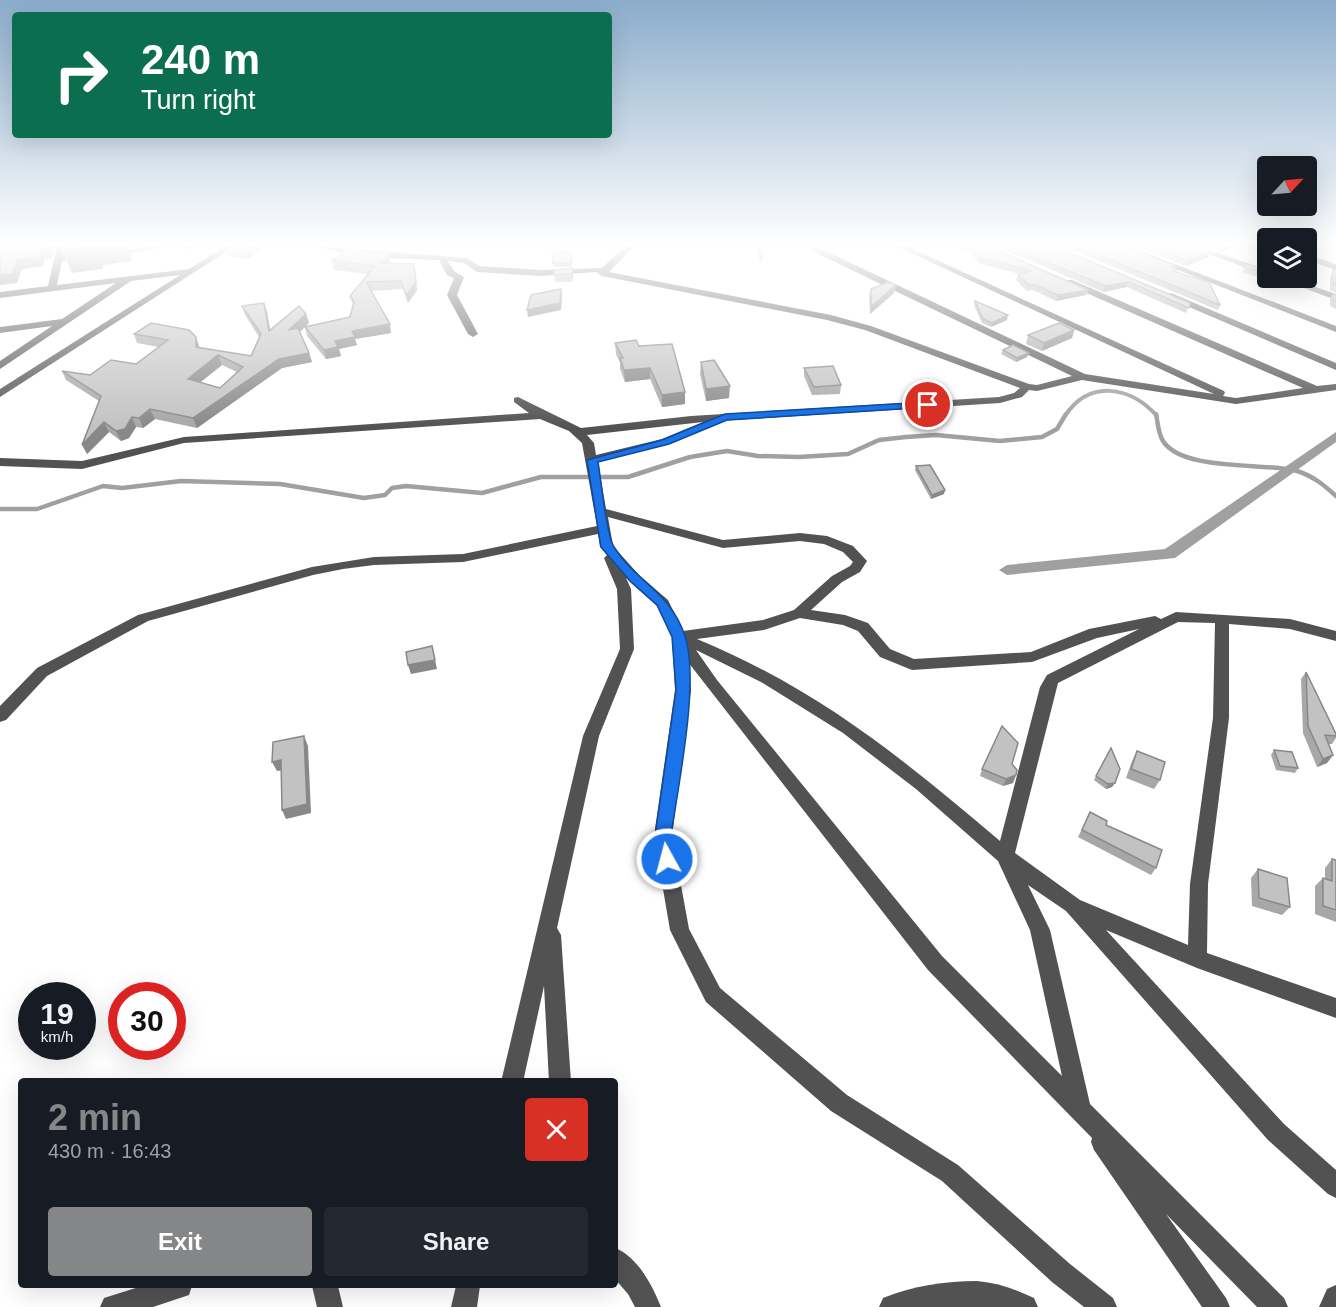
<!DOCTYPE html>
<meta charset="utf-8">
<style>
body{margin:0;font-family:Helvetica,sans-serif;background:#242831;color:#f1f3f6;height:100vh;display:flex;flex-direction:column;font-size:22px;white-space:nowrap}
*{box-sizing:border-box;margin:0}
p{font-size:20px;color:#9ea1a6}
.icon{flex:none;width:33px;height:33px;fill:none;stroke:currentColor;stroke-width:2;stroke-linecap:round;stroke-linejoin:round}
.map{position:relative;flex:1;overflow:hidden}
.sheet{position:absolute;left:18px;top:1078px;width:600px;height:210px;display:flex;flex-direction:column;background:#171b24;border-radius:6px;box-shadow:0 6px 24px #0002}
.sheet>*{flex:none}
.banner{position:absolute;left:12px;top:12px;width:600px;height:126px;border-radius:6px;box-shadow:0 6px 24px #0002;background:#0b6e4f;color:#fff;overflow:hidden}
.needle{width:39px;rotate:64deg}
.buttons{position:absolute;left:1257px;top:156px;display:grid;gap:12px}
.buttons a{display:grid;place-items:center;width:60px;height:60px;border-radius:6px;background:#171b24;box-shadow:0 6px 24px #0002;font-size:30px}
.speed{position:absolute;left:18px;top:982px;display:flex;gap:12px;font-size:30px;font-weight:700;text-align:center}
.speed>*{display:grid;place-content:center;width:78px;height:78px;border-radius:50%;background:#171b24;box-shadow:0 6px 24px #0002;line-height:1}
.speed small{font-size:15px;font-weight:400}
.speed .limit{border:9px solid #d22;background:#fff;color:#111}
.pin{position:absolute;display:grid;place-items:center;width:51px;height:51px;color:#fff;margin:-26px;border:3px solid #fff;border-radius:50%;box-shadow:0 2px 6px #0007}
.me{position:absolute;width:66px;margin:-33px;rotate:353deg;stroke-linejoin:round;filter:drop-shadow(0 0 4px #0008)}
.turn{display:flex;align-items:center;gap:21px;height:126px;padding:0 30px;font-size:27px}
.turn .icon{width:78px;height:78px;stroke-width:2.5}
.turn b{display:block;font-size:42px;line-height:51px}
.round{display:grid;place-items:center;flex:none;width:63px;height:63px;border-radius:6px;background:#242831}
.summary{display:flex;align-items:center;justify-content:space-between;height:102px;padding:0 30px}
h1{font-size:36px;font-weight:700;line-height:45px;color:#858687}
.primary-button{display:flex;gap:12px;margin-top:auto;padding:12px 30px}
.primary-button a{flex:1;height:69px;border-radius:6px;background:#858687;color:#fff;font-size:24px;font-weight:700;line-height:69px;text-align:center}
.primary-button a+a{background:#242831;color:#f1f3f6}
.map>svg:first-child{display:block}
</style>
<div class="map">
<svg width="1336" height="1307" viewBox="0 0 1336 1307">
<rect width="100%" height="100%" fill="#fff"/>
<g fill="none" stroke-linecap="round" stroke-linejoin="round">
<path stroke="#a0a0a0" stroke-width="4" d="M1065,416c24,-37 65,-30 92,0"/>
<g stroke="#a0a0a0" stroke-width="4.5">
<path d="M1156,414c2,9 2,19 7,27 20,31 101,21 134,30 16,5 27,14 39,25"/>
<path d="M0,509h37l66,-23 19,2 59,-7 99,3 84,14 21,-3 7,-7 14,-2 76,7 59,-16h87l62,-20 37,-6 31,5 41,1 49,-3 31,-14 27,-3 30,-2 64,6 42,-4 15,-8 9,-15"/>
</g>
<path fill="#a0a0a0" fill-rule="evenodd" d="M1336,432v10l-161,116 -168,17 -8,-5 8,-5 158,-16z"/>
<g fill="#525252" fill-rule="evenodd">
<path d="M57,246h8l-2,10 24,-3 4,3 -29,5 -5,24 132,-16 37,-23h9l-235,151v-8l180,-114 -49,6 -131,88v-8l52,-35 -52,7v-6l62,-8 54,-36 -116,15v-6l48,-6z"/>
<path d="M149,246h22l-60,10 -4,-3z"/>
<path d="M313,246l154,12 12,8 62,4 61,-2 23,-22h9l-25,26 222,43 40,11 158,58 8,1 35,-9 -260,-125v-4l3,-1 270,128 129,20 -318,-148h10l318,145 1,2 -2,3 13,2 67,-10 -237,-104v-4h6l245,106 19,-2v6l-100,14 -154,-24 -45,11 -8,-1 -7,7 -22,6 -281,18 -1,2 -48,21 -72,18 8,47 117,31 77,-7 27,3 26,10 14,15 -7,11 -18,10 -31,28 34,5 23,8 22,26 24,10 117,-7 58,-23 66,-13 6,3 15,-7 114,7 46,12v10l-46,-12 -61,-5v94l-21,166 -1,69 129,45v20l-139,-50 -91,-38 178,194 52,46v28l-8,-4 -60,-54 -202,-229 -38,-26 22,45 40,174 194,194 4,9h-31l-91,-93 60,84 4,9h-28l-108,-157 -3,-8 1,-4 -164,-168 -240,-308 3,28 -19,146 17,93 31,59 127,107 111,70 112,99 43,34 4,9h-33l-32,-25 -110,-101 -111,-70 -125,-109 -36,-72 -16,-94 21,-146 -3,-53 -15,-31 -31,-28 5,11 3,60 -35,87 -42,192 4,7 10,147h-22l-5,-96 -21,96h-22l82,-346 37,-87 -3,-60 -13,-31 3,-3 -7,-8 -2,-13 -135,28 -89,3 -31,4 -30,6 -165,46 -101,55 -41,44 -6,2v-16l37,-38 101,-53 174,-48 62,-10 89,-3 134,-28 -15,-83 -13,-12 -29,-12 -356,24 -102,26 -82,-3v-8l82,3 102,-24 345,-24 -15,-11v-4l4,-1 63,31 110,-12 308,-19 15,-4 6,-5 -155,-58 -38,-10 -225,-44 -6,-4 -55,4 -64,-4 -13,-9 -16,-2 6,10 10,6 -7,18 21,39 -5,3 -5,-3 -21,-39 7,-17 -7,-3 -8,-15 -81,-3zM703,422l-41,17 -66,16 -2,-12 -7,-8zM608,517l115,31 77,-7 24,3 19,8 10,10 -3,4 -18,10 -38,34 -31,10 -80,11 -15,-31 -28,-24 -27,-30zM800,618l43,7 15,6 22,26 32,13 120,-8 65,-24 42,-9 -92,46 -7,12 -40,154c-98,-83 -182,-152 -303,-202l67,-9zM1178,622l37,1 -2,95 -23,166 -2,61 -108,-45 -65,-47 43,-170zM696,650l65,32 82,51 73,56 82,72 32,69 32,146 -120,-120 -225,-276z"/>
<path d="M1117,246h11l208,80v6z"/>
<path d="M1187,246h11l70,24v6z"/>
<path d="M1306,254l30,10v6l-30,-10z"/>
<path d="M1277,278h12l47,16v6z"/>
<path d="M1171,293l165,70v7l-168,-72v-4z"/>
<path d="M615,1248c23,9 37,37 46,59h-26l-7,-13 -13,-15z"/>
<path d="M977,1281c21,2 38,8 57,17l4,9h-159l4,-9c30,-12 62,-17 94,-17z"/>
<path d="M1336,1285v22h-17l8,-18z"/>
<path d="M142,1286h50l-3,9 -36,12h-53l4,-9z"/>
<path d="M312,1286h26l5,21h-26z"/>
<path d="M456,1286h24l-3,21h-26z"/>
</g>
</g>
<g fill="#a7a7a7" fill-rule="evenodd">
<path d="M359,246h9l-1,2 -8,-1z"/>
<path d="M755,246h9l-3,18z"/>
<path d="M954,246h33l101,44 -2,5 -30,6 -23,-11 -6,1 -11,-11 2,-5 2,-1 -40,-10 -10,-12z"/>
<path d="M996,246h58l136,57 -4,10 -59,-26 -24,5z"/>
<path d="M1063,246h62l51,20 -1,2 2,1 -1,3 44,33 -2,5z"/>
<path d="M1134,246h62l13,11 -23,9z"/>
<path d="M1204,246h32l-15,6z"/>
<path d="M1241,246h27v10z"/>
<path d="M263,247l-15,12 -19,-3 -3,-7z"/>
<path d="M552,250l19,3 1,14h-18z"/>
<path d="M360,253l31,7 -3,3 26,1 3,26 -9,13 -5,-14 -32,2 20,42 -36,6 2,6 -18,4 2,7 -15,3 -19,-23 -2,-9 45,-10 3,-12 -3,-9 18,-22 -34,-4 -2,-9z"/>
<path d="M1268,256v12l-10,-4 3,-5z"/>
<path d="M1245,267l23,4v7h7l-7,2 -26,-8z"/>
<path d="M573,268v8l-1,6h-17l-1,-12z"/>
<path d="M1333,270l3,2v21l-6,-3v-14z"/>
<path d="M871,289l23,4 -24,21 -1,-18z"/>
<path d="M1333,294l3,1v14l-6,-3v-6z"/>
<path d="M975,301l32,19 -16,7 -9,-4 -8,-18z"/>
<path d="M264,303l3,9 3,18 36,-16 3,9 -9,9 9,21 3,9 -30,6 -85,60 -42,-9 -12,9 -7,-1 -7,11 -8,3 -12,-9 -22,22 12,-53 -33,-21 -4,-9 28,4 46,-11 23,-17 -22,-4 -3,-9 65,12v2l52,8 8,-19 -14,-22 -3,-9zM222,365l15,7 -17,16 -20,-6z"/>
<path d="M1074,330l-2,8 -30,13 -16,-7 2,-9z"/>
<path d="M615,343l24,3 46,58 -23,3 -12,-28 -25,3 -5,-13v-6l-4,-9z"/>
<path d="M1003,350l24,7 -11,5 -15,-8z"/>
<path d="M701,362l28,36 -23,3 -6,-27z"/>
<path d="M804,368l37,17 -1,9 -28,1 -8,-19z"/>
<path d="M916,466l28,28 -13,5 -16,-29z"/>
<path d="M1306,672l30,62v4l-4,6h-4l5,11 -6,8 -10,4 -14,-34 -2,-54z"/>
<path d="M1111,748l4,35 -3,4 -6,2 -12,-9z"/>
<path d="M1274,750l24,18 -3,5 -19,-3 -5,-15z"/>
<path d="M1137,751l23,29 -6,9 -28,-11 6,-17z"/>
<path d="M1012,764l4,11 -3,8 -10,3 -23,-10 2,-7z"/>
<path d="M1090,812l16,13 50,43 -5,7 -73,-38z"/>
<path d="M1332,859l4,1v62l-21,-8v-28l8,-8h2v-10z"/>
<path d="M1258,869l32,38 -8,8 -30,-9 -1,-28z"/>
</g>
<g fill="#888">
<path d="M49,246h7l-4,12 -7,1 -2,7 -21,3 -5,14 -17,2v-10l17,-15z"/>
<path d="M62,246h69h-3l3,9 1,6 -29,4v4l-31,4 -10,-23h2z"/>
<path d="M182,246h19v1l-18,2z"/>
<path d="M253,246h10v1l-15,12 -3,-8z"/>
<path d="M1224,246h12l-15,6z"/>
<path d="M1306,246h8l-8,4z"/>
<path d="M1211,251l-2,6 -23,9 2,-5z"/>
<path d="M390,252l1,8 -11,11 -1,-8z"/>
<path d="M414,264l3,26 -9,13 -2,-8z"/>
<path d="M573,268v8l-1,6 -1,-8z"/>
<path d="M1129,282l-2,5 -24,5 2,-6z"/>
<path d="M896,285l-2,8 -24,21 1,-7z"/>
<path d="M561,289l1,8 -1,13 -33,7 -1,-7z"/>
<path d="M1088,290l-2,5 -30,6 2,-6z"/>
<path d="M264,303l3,9 5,28 -3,-9z"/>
<path d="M306,314l3,9 -17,16 -3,-9z"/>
<path d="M1008,315l-1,5 -16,7 1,-4z"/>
<path d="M390,324l1,9 -36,6 2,6 -18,4 2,7 -15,3 -2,-9 11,-9 17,-10z"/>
<path d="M1074,330l-2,8 -30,13 2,-8z"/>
<path d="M196,337l3,9v10l-3,-9z"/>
<path d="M309,353l3,9 -30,6 -85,60 -4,-10 86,-59z"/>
<path d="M1029,353l-2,4 -11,5 1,-4z"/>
<path d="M218,355l4,10 -30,24 -4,-10z"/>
<path d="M650,368v11l-25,3 -1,-12z"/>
<path d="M730,386l-1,12 -23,3v-12z"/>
<path d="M685,392v12l-23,3v-12z"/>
<path d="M150,409l5,10 -12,9 -4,-10z"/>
<path d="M132,417l4,10 -7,11 -8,3 -5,-10z"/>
<path d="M104,422l5,10 -22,22 -5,-9z"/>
<path d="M945,490l-1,4 -13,5 1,-4z"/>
<path d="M432,646l5,23 -26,5 -3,-9z"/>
<path d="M304,736l4,10 3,67 -25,6 -4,-9z"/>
<path d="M1333,755l-6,8 -10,4 6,-8z"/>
<path d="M281,760l4,10 -8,1 -5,-9z"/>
<path d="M1016,775l-3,8 -10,3 3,-7z"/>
<path d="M1115,783l-3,4 -6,2 2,-5z"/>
</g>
<g fill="#c2c2c2" stroke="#888" stroke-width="1.5" fill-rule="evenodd">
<path d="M0,246h49l-1,3h-7l-2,8 -22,3 -5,14 -12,1z"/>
<path d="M64,246h29v1l-31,3z"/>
<path d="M230,246h23l-8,5 -19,-2z"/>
<path d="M757,246h7l-3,13z"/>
<path d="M968,246h19l101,44 -30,5 -23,-10h-6l-11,-10 13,-4 -50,-13 -10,-11z"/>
<path d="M1009,246h45l136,57 -1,5 -60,-26 -24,4z"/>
<path d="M1077,246h48l51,20 -4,1 5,2 -4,2 36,11 11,23z"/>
<path d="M1149,246h47l15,5 -23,10z"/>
<path d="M1257,246h11v4z"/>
<path d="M347,249l13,2 -2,3 4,-3 28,1 -11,11 35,1 2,18 -10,13 -5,-14 -35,1 24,42 -38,7 3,6 -20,4 3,6 -14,3 -19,-23 45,-10 4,-15 -4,-6 25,-30 -43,-5z"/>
<path d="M552,250l19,3 1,10h-19z"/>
<path d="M1268,256v6l-7,-3z"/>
<path d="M1248,265l20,6v3l-23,-7z"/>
<path d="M573,268l-2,6 -17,1v-5z"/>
<path d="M1333,270l3,2v13l-3,-2z"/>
<path d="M888,282l8,3 -25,22v-18z"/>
<path d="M561,289l-1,14 -33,7 4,-15z"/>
<path d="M1333,294l3,1v6l-3,-1z"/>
<path d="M975,301l33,14 -16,8 -9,-4z"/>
<path d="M264,303l5,28 30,-25 7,8 -17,16 9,-2 11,25 -30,6 -86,59 -43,-9 -11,9 -7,-1 -7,12 -9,2 -12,-9 -22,23 19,-49 -39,-25 28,4 21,-15 25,4 32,-24 -34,-6 17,-11 38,7 7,7v10l55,9 10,-22 -19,-28zM218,355l25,12 -23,21 -32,-9z"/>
<path d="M1059,323l15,7 -30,13 -16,-8z"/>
<path d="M636,340l3,6 33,-2 13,48 -23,3 -12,-27 -26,2 -4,-12h3l-8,-15z"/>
<path d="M1013,345l16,8 -12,5 -14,-8z"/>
<path d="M714,360l16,26 -24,3 -5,-27z"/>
<path d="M833,366l8,19 -27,2 -10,-19z"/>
<path d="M930,465l15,25 -13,5 -16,-29z"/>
<path d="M432,646l3,14 -27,5 -2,-13z"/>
<path d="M1306,672l30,62v2l-11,-1 8,20 -10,4 -15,-33z"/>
<path d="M1002,726l16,17 -6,21 5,6 -1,5 -10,4 -24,-10z"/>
<path d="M304,736l3,68 -25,6 -1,-50 -9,2 1,-20z"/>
<path d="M1111,748l9,21 -5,14 -7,1 -12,-8z"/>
<path d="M1274,750l18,2 6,16 -18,-2z"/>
<path d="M1137,751l28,11 -5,18 -29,-11z"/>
<path d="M1090,812l17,9 -1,4 56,25 -6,18 -74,-38z"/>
<path d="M1332,859l4,1v50l-13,-4v-28l9,3z"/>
<path d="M1258,869l29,9 3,29 -31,-9z"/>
</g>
<linearGradient id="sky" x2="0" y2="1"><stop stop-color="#8baccb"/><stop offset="0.57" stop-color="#fff"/><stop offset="1" stop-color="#fff" stop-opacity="0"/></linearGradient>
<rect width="1336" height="429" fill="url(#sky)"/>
<path fill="#1a73e8" stroke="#114b97" stroke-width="1.5" d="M928,402l3,1v4l-204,13 -58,24 -71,18c3,17 8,73 16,85 22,35 56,44 71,89 15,46 -7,149 -14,200l4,23 -2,5h-12l-6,-28 21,-146 -4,-53 -15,-32 -26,-23 -30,-35 -14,-87 75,-20 63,-26z"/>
</svg>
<div class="buttons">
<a><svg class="needle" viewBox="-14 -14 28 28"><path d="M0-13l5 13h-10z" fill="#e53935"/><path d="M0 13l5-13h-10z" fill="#9ea1a6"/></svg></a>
<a><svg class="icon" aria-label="layers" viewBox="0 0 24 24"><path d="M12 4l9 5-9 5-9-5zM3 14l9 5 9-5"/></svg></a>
</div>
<div class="speed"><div>19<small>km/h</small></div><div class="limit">30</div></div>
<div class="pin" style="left:928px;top:405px;background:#d93025"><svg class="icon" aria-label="arrive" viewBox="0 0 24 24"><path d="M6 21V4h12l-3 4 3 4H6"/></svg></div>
<svg class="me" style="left:667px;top:859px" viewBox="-20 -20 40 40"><circle r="17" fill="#1a73e8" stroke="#fff" stroke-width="3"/><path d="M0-11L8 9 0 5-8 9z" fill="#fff"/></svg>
<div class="banner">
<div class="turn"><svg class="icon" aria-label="right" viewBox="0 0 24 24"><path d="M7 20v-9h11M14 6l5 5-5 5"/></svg><div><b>240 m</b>Turn right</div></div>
</div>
<section class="sheet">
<div class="summary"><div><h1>2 min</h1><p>430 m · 16:43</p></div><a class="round" style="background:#d93025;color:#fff"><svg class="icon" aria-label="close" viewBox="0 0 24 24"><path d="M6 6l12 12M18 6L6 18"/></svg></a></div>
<div class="primary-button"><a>Exit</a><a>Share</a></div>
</section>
</div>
